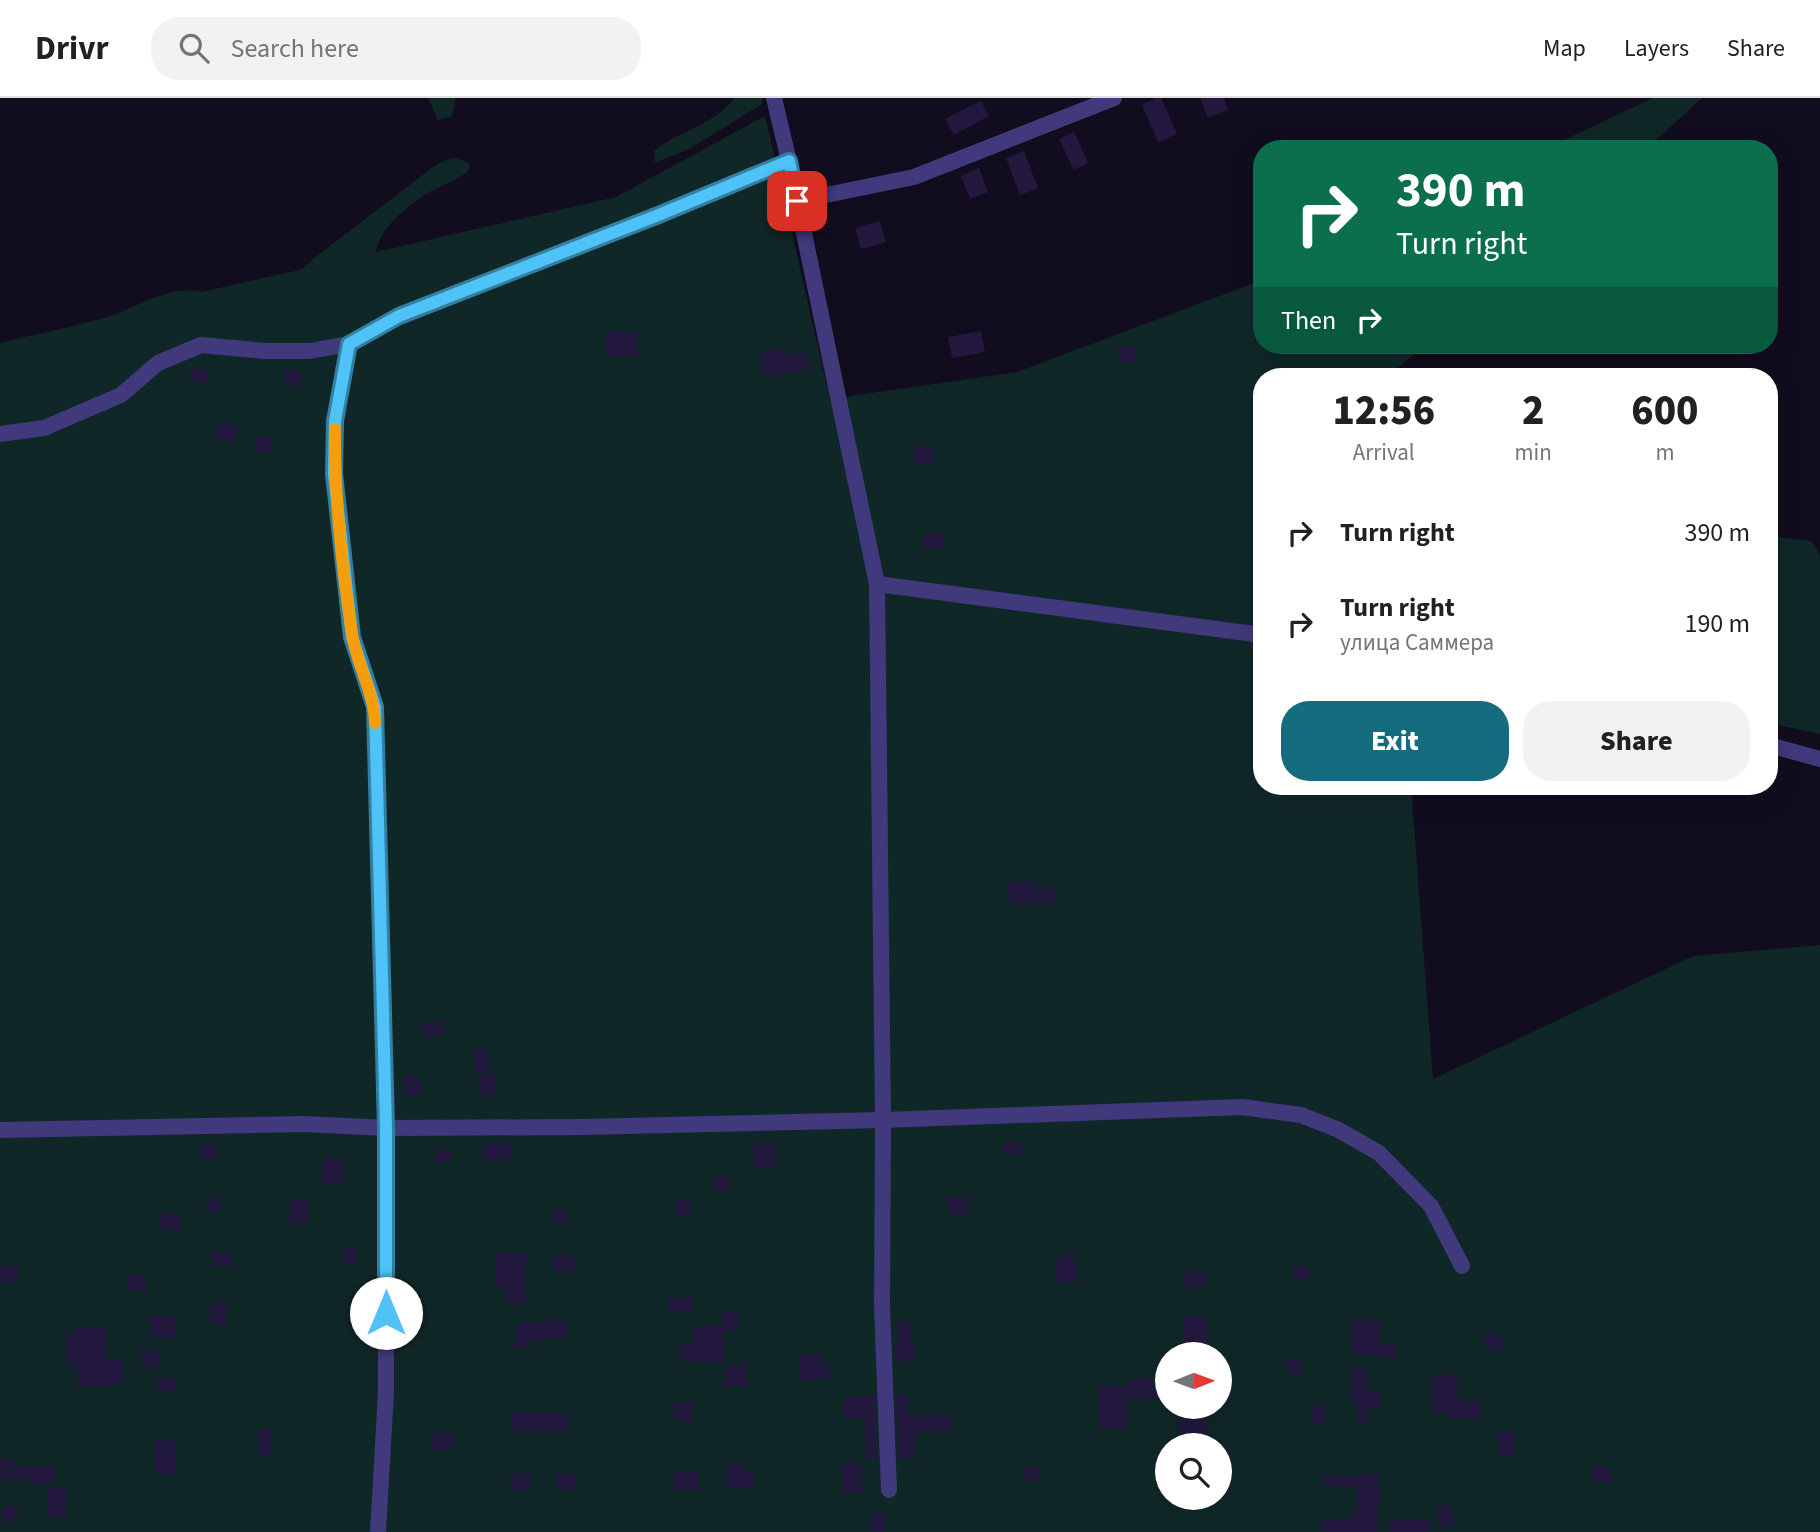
<!DOCTYPE html>
<meta charset="utf-8">
<style>
body{margin:0;font-family:"Source Sans 3",sans-serif;background:#f2f2f2;color:#202124;height:100vh;display:flex;flex-direction:column;font-size:26px;white-space:nowrap}
*{box-sizing:border-box;margin:0}
p{font-size:23px;color:#757577}
.icon{flex:none;width:38px;height:38px;fill:none;stroke:currentColor;stroke-width:2;stroke-linecap:round;stroke-linejoin:round}
.map{position:relative;flex:1;overflow:hidden}
.side{position:absolute;left:1253px;top:270px;width:525px;height:427px;display:flex;flex-direction:column;background:#fff;border-radius:28px;box-shadow:0 7px 28px #0002}
.side>*{flex:none}
.guide{position:absolute;left:1253px;top:42px;width:525px;height:214px;border-radius:28px;box-shadow:0 7px 28px #0002;background:#0b6e4f;color:#fff;overflow:hidden}
.needle{width:46px;rotate:89deg}
.tools{position:absolute;left:1155px;top:1244px;display:grid;gap:14px}
.tools a{display:grid;place-items:center;width:77px;height:77px;border-radius:50%;background:#fff;box-shadow:0 7px 28px #0002;font-size:35px}
.pin{position:absolute;display:grid;place-items:center;width:60px;height:60px;color:#fff;margin:-30px;border-radius:14px;box-shadow:0 4px 10px #0006}
.me{position:absolute;width:77px;margin:-38px;rotate:0deg;stroke-linejoin:round;filter:drop-shadow(0 0 5px #0008)}
.turn{display:flex;align-items:center;gap:24px;height:147px;padding:0 28px;font-size:32px}
.turn .icon{width:91px;height:91px;stroke-width:2.5}
.turn b{display:block;font-size:49px;line-height:60px}
.then{display:flex;align-items:center;height:66px;padding:0 28px;background:#0003;gap:14px;font-size:26px}
.eta{display:flex;justify-content:space-evenly;align-items:center;height:119px;text-align:center}
.eta b{font-size:42px;font-weight:800;line-height:49px}
.primary-button{display:flex;gap:14px;margin-top:auto;padding:14px 28px}
.primary-button a{flex:1;height:80px;border-radius:28px;background:#156c7e;color:#fff;font-size:28px;font-weight:800;line-height:80px;text-align:center}
.primary-button a+a{background:#f2f2f2;color:#202124}
ul{padding:0;list-style:none}
li{display:flex;align-items:center;gap:21px;height:91px;padding:0 28px}
li div{flex:1}
li b{display:block;font-size:26px}
li em{font-style:normal}
header{display:flex;align-items:center;gap:42px;box-sizing:border-box;height:98px;padding:0 35px;background:#fff;border-bottom:2px solid #e0e0e0}
header strong{font-size:33px}
nav{display:flex;gap:38px;margin-inline-start:auto;font-size:24px}
.search{width:490px;height:63px;background:#f2f2f2;display:flex;align-items:center;gap:18px;box-sizing:border-box;padding:0 24px;border-radius:28px;color:#757577;font-size:26px}
.map>svg:first-child{display:block}
</style>
<header>
<strong>Drivr</strong>
<div class="search"><svg class="icon" aria-label="search" viewBox="0 0 24 24"><circle cx="10" cy="10" r="6"/><path d="M15 15l6 6"/></svg>Search here</div>
<nav><a>Map</a><a>Layers</a><a>Share</a></nav>
</header>
<div class="map">
<svg width="1820" height="1434" viewBox="0 0 1820 1434">
<rect width="100%" height="100%" fill="#110d1e"/>
<g fill="#102728" fill-rule="evenodd">
<path d="M428,0h28l-4,18 -14,4z"/>
<path d="M734,0h28v6l-71,44 -36,15 -1,-12c25,-21 60,-25 80,-53z"/>
<path d="M1653,0h49l-56,51h-101z"/>
<path d="M765,18l65,283 187,-27 245,-92v65h164l-39,31h-125v410h149l22,293 260,-123 127,-11v587h-1820v-1189c36,-9 74,-16 110,-27 30,-10 59,-31 92,-24l101,-23 10,-10 120,-92c17,-9 21,-14 37,-2l-2,6c-12,11 -30,15 -43,24 -20,13 -45,33 -49,57l240,-55zM1167,1256h53v53h-53zM1167,1348h53v52h-53z"/>
<path d="M1769,438l42,5 9,14v179l-51,-11z"/>
</g>
<g fill="#23193e">
<path d="M1156,0h5l16,36 -19,8 -16,-37z"/>
<path d="M1200,0h24l4,12 -20,8z"/>
<path d="M981,3l8,15 -35,19 -9,-16z"/>
<path d="M1074,34l14,31 -14,7 -15,-31z"/>
<path d="M1024,53l14,37 -18,7 -14,-37z"/>
<path d="M979,70l9,24 -18,7 -9,-23z"/>
<path d="M880,123l6,21 -25,7 -6,-21z"/>
<path d="M981,233l4,21 -33,6 -4,-21z"/>
<path d="M605,234h30l3,23 -32,3z"/>
<path d="M1134,246l4,16 -18,3 -4,-15z"/>
<path d="M788,250l1,7 18,-3 3,17 -46,7 -4,-24z"/>
<path d="M192,269l17,4 -3,13 -17,-3z"/>
<path d="M285,272l16,2 -2,14 -16,-2z"/>
<path d="M219,324l19,5 -4,15 -19,-4z"/>
<path d="M256,338l18,4 -3,14 -18,-5z"/>
<path d="M933,347l1,18 -19,1 -1,-17z"/>
<path d="M923,435l22,1 -1,15 -21,-1z"/>
<path d="M1033,783l1,6h20v17l-44,1 -2,-22z"/>
<path d="M441,921l3,15 -19,4 -3,-14z"/>
<path d="M488,951l1,22 -14,1 -3,-22z"/>
<path d="M494,975l1,22 -16,1 -1,-22z"/>
<path d="M420,978l1,20 -16,1 -2,-20z"/>
<path d="M1004,1043l18,1 -1,13 -18,-1z"/>
<path d="M511,1044v18l-27,1v-18z"/>
<path d="M775,1045v24h-21l-1,-23z"/>
<path d="M200,1047h17l1,13h-18z"/>
<path d="M436,1051l16,1 -1,13 -16,-1z"/>
<path d="M323,1060l22,2 -1,23 -23,-1z"/>
<rect x="713" y="1079" width="17" height="13"/>
<path d="M949,1098l20,1 -1,17 -20,-1z"/>
<path d="M206,1099l14,1v13h-14z"/>
<path d="M290,1101l18,1 -1,25 -18,-1z"/>
<path d="M676,1101h15v16l-16,-1z"/>
<path d="M567,1113l1,13 -13,1 -1,-13z"/>
<path d="M180,1115l1,16 -20,1 -1,-16z"/>
<rect x="342" y="1151" width="14" height="15"/>
<path d="M232,1153v15l-19,1 -1,-15z"/>
<path d="M495,1155h31l-1,51h-19v-18h-11z"/>
<path d="M573,1156l1,17 -19,2 -1,-18z"/>
<path d="M1059,1156h14l1,8h3l1,20 -23,1v-20l4,-1z"/>
<path d="M17,1167l1,17h-18v-16z"/>
<path d="M1308,1167v14l-15,1 -1,-14z"/>
<path d="M1205,1174l1,14 -21,1 -1,-14z"/>
<path d="M127,1177l19,1v16l-20,-1z"/>
<rect x="667" y="1200" width="26" height="13"/>
<path d="M210,1205h17v21l-18,-1z"/>
<path d="M724,1213h14v19l-14,1 1,32 -47,-2 2,-17 13,1 -2,-17 33,-4z"/>
<path d="M174,1217l1,22 -25,1 -1,-22z"/>
<path d="M1184,1217l22,1v36l-25,2 -1,-14h4z"/>
<path d="M1351,1221l29,1 -1,22 17,1v14l-42,-2z"/>
<path d="M566,1222l1,18 -36,3v7l-16,1 1,-26z"/>
<path d="M908,1222l4,25h3l1,16h-20l-1,-16h4l-3,-24z"/>
<path d="M106,1228l-1,33h19l-1,25 -44,4 -3,-23h-10l-1,-29h10v-9z"/>
<path d="M1493,1232l13,12 -11,12 -13,-11z"/>
<path d="M141,1252h18v18l-18,-1z"/>
<path d="M822,1257v8h7l1,16 -30,2 -1,-25z"/>
<path d="M1287,1261h15v14h-14z"/>
<path d="M746,1267l1,21 -22,1 -1,-21z"/>
<path d="M1351,1269h14l1,19h3v7l11,-1 1,16 -14,1 1,13 -10,1 -3,-25h-4z"/>
<path d="M1456,1276l2,27h23v18h-35l-1,-8 -12,1 -2,-37z"/>
<path d="M175,1279l1,14 -18,2 -1,-14z"/>
<path d="M1152,1280v8h15v12l-41,1v29h-27l1,-43 29,1v-7z"/>
<path d="M875,1298l2,64 -11,1 -2,-42h-21l1,-22z"/>
<path d="M896,1298h12v19l45,-1v17l-38,1v27l-17,1z"/>
<path d="M675,1303l18,2 -1,18 -19,-2z"/>
<path d="M1310,1308h14l1,17 -14,1z"/>
<path d="M1179,1309h17l1,10 9,-1 1,17 -27,1z"/>
<path d="M511,1313l59,3 -1,19 -59,-2z"/>
<path d="M258,1331h14v26h-13z"/>
<path d="M1515,1333l1,24 -16,1 -2,-24z"/>
<path d="M431,1335h22v17l-22,-1z"/>
<path d="M156,1341l18,1 2,34h-21z"/>
<path d="M13,1360v9h41v17h-23v-5l-31,1v-21z"/>
<path d="M842,1364h19l2,31h-19z"/>
<path d="M726,1365h19v9h9v14l-28,2z"/>
<path d="M1024,1369h13l1,14 -13,1z"/>
<rect x="1592" y="1369" width="19" height="15"/>
<path d="M675,1373l24,1 -1,19 -24,-1z"/>
<path d="M530,1374l1,17 -20,2 -1,-17z"/>
<path d="M575,1376l1,15 -19,2 -2,-16z"/>
<path d="M1379,1376l3,29h-5l2,29h-57l-2,-12 31,-2v-5h6l-1,-25 -34,-3v-8z"/>
<path d="M48,1390h18v28l-18,1z"/>
<path d="M1452,1407l1,22 -15,1 -1,-22z"/>
<path d="M4,1409h13v15l-14,-1z"/>
<path d="M871,1416l15,1 -1,17h-15z"/>
<path d="M1431,1421v13h-42v-11z"/>
</g>
<g fill="none" stroke-linecap="round" stroke-linejoin="round">
<g stroke="#40397b" stroke-width="16">
<path d="M774,0l15,63 88,423 6,536 -1,185 7,185"/>
<path d="M797,103l117,-24 200,-79"/>
<path d="M0,336l44,-6 77,-33 37,-32 43,-18 64,6h45l39,-7"/>
<path d="M877,486l385,51"/>
<path d="M1769,647l51,14"/>
<path d="M0,1032l303,-6 83,4 197,-1 300,-7 359,-13 59,8 38,15 40,23 52,53 31,60"/>
<path d="M378,1434l8,-140v-264l-11,-421 -23,-70 -18,-163 1,-54 14,-76 50,-28 257,-100 133,-55"/>
</g>
</g>
<g fill="none" stroke-linecap="round" stroke-linejoin="round">
<defs>
<path id="route" d="M386,1215v-185l-11,-421 -23,-70 -18,-163 1,-53 14,-77 50,-28 257,-100 133,-55 8,40"/>
</defs>
<use href="#route" stroke="#337fa1" stroke-width="18"/>
<use href="#route" stroke="#4fc3f7" stroke-width="12"/>
<path stroke="#f59e0b" stroke-width="12" d="M335,331c-1,68 7,138 17,205 5,31 22,58 23,89"/>
</g>
</svg>
<div class="tools">
<a><svg class="needle" viewBox="-14 -14 28 28"><path d="M0-13l5 13h-10z" fill="#e53935"/><path d="M0 13l5-13h-10z" fill="#757577"/></svg></a>
<a><svg class="icon" aria-label="search" viewBox="0 0 24 24"><circle cx="10" cy="10" r="6"/><path d="M15 15l6 6"/></svg></a>
</div>
<div class="pin" style="left:797px;top:103px;background:#d93025"><svg class="icon" aria-label="arrive" viewBox="0 0 24 24"><path d="M6 21V4h12l-3 4 3 4H6"/></svg></div>
<svg class="me" style="left:386px;top:1215px" viewBox="-20 -20 40 40"><circle r="19" fill="#fff"/><path d="M0-13L10 11 0 6-10 11z" fill="#4fc3f7"/></svg>
<div class="guide">
<div class="turn"><svg class="icon" aria-label="right" viewBox="0 0 24 24"><path d="M7 20v-9h11M14 6l5 5-5 5"/></svg><div><b>390 m</b>Turn right</div></div>
<div class="then">Then<svg class="icon" aria-label="right" viewBox="0 0 24 24"><path d="M7 20v-9h11M14 6l5 5-5 5"/></svg></div>
</div>
<section class="side">
<div class="eta">
<div><b>12:56</b><p>Arrival</p></div>
<div><b>2</b><p>min</p></div>
<div><b>600</b><p>m</p></div>
</div>
<ul>
<li><svg class="icon" aria-label="right" viewBox="0 0 24 24"><path d="M7 20v-9h11M14 6l5 5-5 5"/></svg><div><b>Turn right</b></div><em>390 m</em></li>
<li><svg class="icon" aria-label="right" viewBox="0 0 24 24"><path d="M7 20v-9h11M14 6l5 5-5 5"/></svg><div><b>Turn right</b><p>улица Саммера</p></div><em>190 m</em></li>
</ul>
<div class="primary-button"><a>Exit</a><a>Share</a></div>
</section>
</div>
